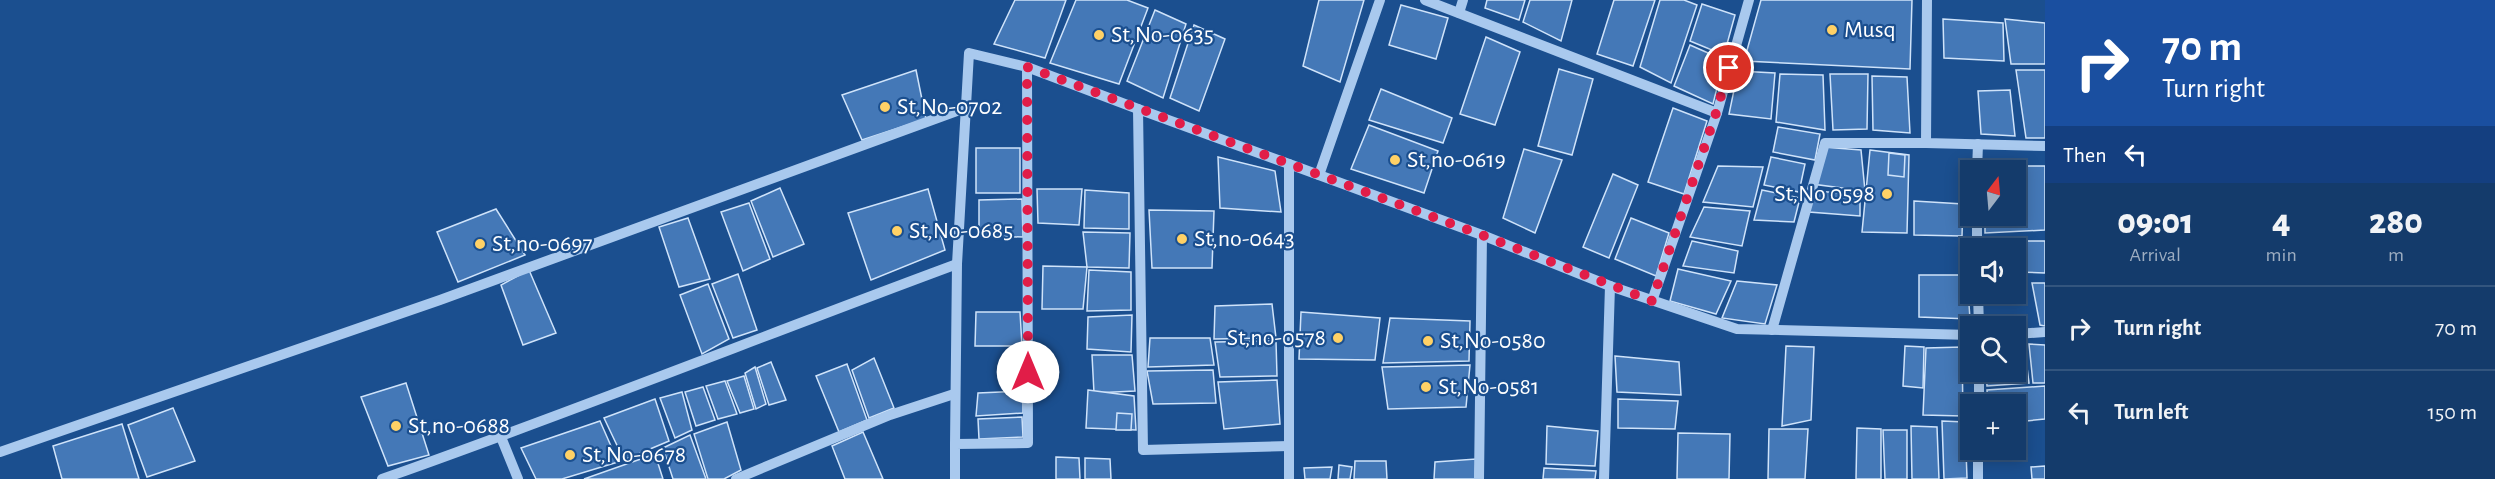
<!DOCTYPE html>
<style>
body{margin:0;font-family:"Alegreya Sans",sans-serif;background:#214673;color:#f1f3f6;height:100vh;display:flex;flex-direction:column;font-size:22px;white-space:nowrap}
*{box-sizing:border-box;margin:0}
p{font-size:20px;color:#9dadc1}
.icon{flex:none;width:33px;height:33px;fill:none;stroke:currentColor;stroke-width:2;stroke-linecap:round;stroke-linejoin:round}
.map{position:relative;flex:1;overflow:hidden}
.drawer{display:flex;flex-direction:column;background:#143b6b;width:450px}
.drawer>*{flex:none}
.hud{background:#1a4fa0;color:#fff;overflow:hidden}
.needle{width:39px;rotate:16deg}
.fabs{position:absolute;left:1960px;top:160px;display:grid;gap:12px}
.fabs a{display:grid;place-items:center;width:66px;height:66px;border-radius:0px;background:#143b6b;box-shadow:0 3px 15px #0003,0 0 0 2px #33557e;font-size:30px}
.pin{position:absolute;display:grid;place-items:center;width:51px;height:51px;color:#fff;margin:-26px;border:3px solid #fff;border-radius:50%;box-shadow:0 2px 6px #0007}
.me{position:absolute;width:66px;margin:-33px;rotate:0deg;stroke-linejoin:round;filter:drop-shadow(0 0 4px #0008)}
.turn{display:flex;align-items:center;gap:21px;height:126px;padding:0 18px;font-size:27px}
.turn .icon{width:78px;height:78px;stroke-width:2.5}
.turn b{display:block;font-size:42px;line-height:51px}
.then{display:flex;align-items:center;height:57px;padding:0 18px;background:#0003;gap:12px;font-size:22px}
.eta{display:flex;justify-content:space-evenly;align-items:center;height:102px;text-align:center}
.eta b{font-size:36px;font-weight:800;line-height:42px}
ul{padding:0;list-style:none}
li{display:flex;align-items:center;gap:18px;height:84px;padding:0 18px;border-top:2px solid #33557e}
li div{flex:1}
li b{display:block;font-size:22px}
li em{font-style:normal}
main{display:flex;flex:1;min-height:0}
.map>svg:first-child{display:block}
</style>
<main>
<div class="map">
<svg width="2045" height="479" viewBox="0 0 2045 479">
<rect width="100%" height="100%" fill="#1b4f8f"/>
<g fill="#4478b7" stroke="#cfe3fa" stroke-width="1.5">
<path d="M1015,0h51l-21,58 -51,-14z"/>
<path d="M1076,0h51l21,8 -29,76 -69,-21z"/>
<path d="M1319,0h45l-24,82 -37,-16z"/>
<path d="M1487,0h38l-6,20 -34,-12z"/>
<path d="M1530,0h42l-11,41 -38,-19z"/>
<path d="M1614,0h41l-22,66 -36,-12z"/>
<path d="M1660,0h24l13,5 -26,78 -31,-16z"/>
<path d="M1761,0h151l-2,69 -166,-8z"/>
<path d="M1702,4l33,11 -11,40 -34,-14z"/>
<path d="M1401,5l47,13 -12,41 -47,-14z"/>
<path d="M1155,10l31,14 -23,74 -36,-17z"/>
<path d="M1943,19l60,4 1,38 -60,-3z"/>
<path d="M2005,19l40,4v41h-34z"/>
<path d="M1194,25l31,14 -26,72 -29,-13z"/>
<path d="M1486,37l34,15 -25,73 -35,-11z"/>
<path d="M1690,45l34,15 -11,44 -39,-18z"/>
<path d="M1559,69l34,10 -21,76 -34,-9z"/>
<path d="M916,70l10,49 -64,21 -20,-45z"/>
<path d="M2016,70h29v68h-19z"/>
<path d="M1738,71l37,2 -4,46 -42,-5z"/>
<path d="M1780,74l43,1 2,55 -49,-8z"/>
<path d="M1830,74h38l-1,55 -34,1z"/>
<path d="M1872,76l35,1 3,56 -37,-3z"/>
<path d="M1381,89l71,29 -9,25 -74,-23z"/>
<path d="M2010,90l5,46 -34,-2 -3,-43z"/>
<path d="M1673,108l34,13 -23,73 -36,-12z"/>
<path d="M1369,125l69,26 -14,42 -73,-24z"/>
<path d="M1778,127l42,7 -5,26 -42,-8z"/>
<path d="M1823,147l38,3 4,41 -53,-7z"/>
<rect x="976" y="148" width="44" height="45"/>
<path d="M1524,149l38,11 -27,73 -32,-15z"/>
<path d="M1870,150l39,5 -2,78 -45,-1z"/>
<path d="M1889,153l16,2 -1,22 -16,-2z"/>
<path d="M1218,157l57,14 6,41 -61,-4z"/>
<path d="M1771,157l34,7 -6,28 -35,-7z"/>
<path d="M1718,166l45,1 -10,40 -50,-5z"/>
<path d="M1983,166h62v64l-60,3v-17h31v-45h-32z"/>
<path d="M1613,174l25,11 -29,73 -26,-11z"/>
<path d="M780,188l24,56 -31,13 -22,-56z"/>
<path d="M928,189l17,61 -74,30 -23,-67z"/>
<path d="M1037,189h45l-3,36 -41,-2z"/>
<path d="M1085,190l44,3v36l-45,-1z"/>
<path d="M1762,190l38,8 -6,24 -40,-2z"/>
<path d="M1812,191l48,3v22l-51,-4z"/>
<path d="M1022,199l1,38 -44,-1v-36z"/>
<path d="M1914,201l49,3 -1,32 -48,-1z"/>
<path d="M749,203l21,56 -27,12 -22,-59z"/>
<path d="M1704,207l46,4 -8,35 -52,-9z"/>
<path d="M496,209l29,46 -67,27 -21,-50z"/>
<path d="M1149,210l65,1 -2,57h-60z"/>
<path d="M688,218l22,61 -31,8 -20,-60z"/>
<path d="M1631,218l38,15 -13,43 -41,-17z"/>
<path d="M1083,232l47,1 -1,35 -42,-1z"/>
<path d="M1692,241l46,10 -4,22 -51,-7z"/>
<path d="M1986,241h59v32l-29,-1v-23h-30z"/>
<path d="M1043,266l44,1 -4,42h-41z"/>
<path d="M1678,269l53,12 -15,33 -46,-13z"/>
<path d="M529,270l27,63 -33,12 -22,-60z"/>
<path d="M1089,270l42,2v38l-44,1z"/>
<path d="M738,274l19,56 -24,8 -21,-54z"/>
<path d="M1919,275h48l3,44 -51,-2z"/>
<path d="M1737,281l40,4 -12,39 -43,-6z"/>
<path d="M2032,283h13v43l-5,-1z"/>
<path d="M708,284l21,55 -27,15 -22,-59z"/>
<path d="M1272,304l4,34 -62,1 1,-33z"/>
<path d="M976,312h44l2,34h-47z"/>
<path d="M1301,312l79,6 -5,42 -76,-1z"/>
<path d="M1132,315l-1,37 -44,-3 1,-32z"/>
<path d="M1390,318l80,3 -1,40 -86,2z"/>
<path d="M1150,338h60l4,27 -66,2z"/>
<path d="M1276,341l1,35 -57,1 -5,-35z"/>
<path d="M2024,343l5,40 -42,3 -1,-14h30v-28z"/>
<path d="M2029,344l16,1v38h-12z"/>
<path d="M1786,346l28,1 -3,73 -29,6z"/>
<path d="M1905,346l19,1 -1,41 -20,-2z"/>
<path d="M1962,347l1,69 -40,-1 3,-67z"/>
<path d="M1092,355h40l3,36 -41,2z"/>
<path d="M1615,356l64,6 2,33 -64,-3z"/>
<path d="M874,358l20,50 -25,10 -17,-48z"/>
<path d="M771,362l15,38 -17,5 -12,-37z"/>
<path d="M847,364l20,56 -28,12 -23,-56z"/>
<path d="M1470,365l-4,42 -78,2 -6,-42z"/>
<path d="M755,367l11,37 -10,5 -11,-36z"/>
<path d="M1213,370l3,33 -63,1 -6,-33z"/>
<path d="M744,376l10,33 -14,4 -13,-32z"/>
<path d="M1277,380l3,44 -56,5 -6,-47z"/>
<path d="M725,381l12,33 -19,5 -12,-33z"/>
<path d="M406,383l23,72 -41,11 -27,-69z"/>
<path d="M2045,386v33l-29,3v-17h-28l-1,-15z"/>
<path d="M703,387l12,33 -19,6 -11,-34z"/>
<path d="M1088,390l46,6 2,34 -50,-2z"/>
<path d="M1023,391v22l-47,3 2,-23z"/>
<path d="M682,392l10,38 -17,8 -15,-40z"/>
<path d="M655,399l14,42 -45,19 -20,-42z"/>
<path d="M1618,399l60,2 -3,28 -57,-1z"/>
<path d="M173,408l22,53 -48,16 -19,-52z"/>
<path d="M1117,413l15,1 -1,16h-15z"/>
<path d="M1022,417l1,20 -44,2 -1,-20z"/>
<path d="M600,421l18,41 -56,17h-26l-15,-31z"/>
<path d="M1942,421l23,1 2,56 -23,1z"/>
<path d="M727,422l14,48 -17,9h-16l-14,-45z"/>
<path d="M122,424l17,55h-77l-9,-33z"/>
<path d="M1547,426l51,5 -3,35 -49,-2z"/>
<path d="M1911,426l26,1 2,52h-27z"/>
<path d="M1857,428l24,1v50h-25z"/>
<path d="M1769,429h39l-3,50h-37z"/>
<path d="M1883,430h24v49h-22z"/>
<path d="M863,432l20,47h-38l-13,-33z"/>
<path d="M1678,433l52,1 -1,45h-52z"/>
<path d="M690,435l16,44h-33l-10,-31z"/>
<path d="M655,454l8,25h-79z"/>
<path d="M1056,457l23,1 1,21h-24z"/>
<path d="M1085,458l25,1 1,20h-26z"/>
<path d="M1476,459l-1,20h-41l1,-17z"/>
<path d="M1355,461h31l1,18h-33z"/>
<path d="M1339,465l13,2 -2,12h-12z"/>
<path d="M2045,466v13h-13l-1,-12z"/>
<path d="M1332,467l-2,12h-25l-1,-11z"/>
<path d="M1544,468l52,3 -1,8h-52z"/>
</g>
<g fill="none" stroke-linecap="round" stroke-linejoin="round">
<g stroke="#a9c9ee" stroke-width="10">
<path d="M1425,0l292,113 -65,188"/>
<path d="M1927,0l-1,143 119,3"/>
<path d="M1459,13l4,-13"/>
<path d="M1717,113l32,-113"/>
<path d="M1977,171l1,-27"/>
<path d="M1319,175l61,-175"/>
<path d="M1482,235l128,51 -6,193"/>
<path d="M1977,249v-33"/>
<path d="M1610,286l127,43 234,6"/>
<path d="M1978,294l1,33"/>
<path d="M1772,330l53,-187h101"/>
<path d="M2016,334l29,-2"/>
<path d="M1979,405v-33"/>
<path d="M501,437l17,42"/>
<path d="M955,444l2,-180 12,-211 58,14 111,42"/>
<path d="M1289,446l-146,4 -5,-341 151,55"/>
<path d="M0,452l440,-152 525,-192"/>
<path d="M382,479c193,-68 383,-144 575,-215"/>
<path d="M736,479l154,-64 64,-21"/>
<path d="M955,479v-35l73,-1 -1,-376"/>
<path d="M1289,479v-315l193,71 -3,244"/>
<path d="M1978,479v-29"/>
</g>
</g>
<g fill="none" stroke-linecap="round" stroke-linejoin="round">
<path stroke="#e11d48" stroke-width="10" stroke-dasharray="0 18" d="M1028,372l-1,-305 455,168 170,66 64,-188 13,-45"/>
</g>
<g fill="#ffd166" stroke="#1b4f8f" stroke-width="2">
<circle cx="1832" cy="30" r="6"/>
<circle cx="1099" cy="35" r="6"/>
<circle cx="885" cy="107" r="6"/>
<circle cx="1395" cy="160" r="6"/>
<circle cx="1887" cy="194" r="6"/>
<circle cx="897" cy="231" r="6"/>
<circle cx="1182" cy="239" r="6"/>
<circle cx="480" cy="244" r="6"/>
<circle cx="1338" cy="338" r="6"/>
<circle cx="1428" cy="341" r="6"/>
<circle cx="1426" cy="387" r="6"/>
<circle cx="396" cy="426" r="6"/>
<circle cx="570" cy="455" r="6"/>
</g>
<g text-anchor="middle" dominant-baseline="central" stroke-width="4.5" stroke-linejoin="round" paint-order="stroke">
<g font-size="24" fill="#fff" stroke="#1b4f8f" text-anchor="start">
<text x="1844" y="30">Musq</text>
<text x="1111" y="35">St,No-0635</text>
<text x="897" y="107">St,No-0702</text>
<text x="1407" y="160">St,no-0619</text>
<text x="1875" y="194" text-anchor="end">St,No 0598</text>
<text x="909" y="231">St,No-0685</text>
<text x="1194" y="239">St,no-0643</text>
<text x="492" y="244">St,no-0697</text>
<text x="1326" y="338" text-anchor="end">St,no-0578</text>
<text x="1440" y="341">St,No-0580</text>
<text x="1438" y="387">St,No-0581</text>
<text x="408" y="426">St,no-0688</text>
<text x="582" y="455">St,No-0678</text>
</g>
</g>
</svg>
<div class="fabs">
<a><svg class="needle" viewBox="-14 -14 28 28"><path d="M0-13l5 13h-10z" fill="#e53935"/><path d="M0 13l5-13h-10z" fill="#9dadc1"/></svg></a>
<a><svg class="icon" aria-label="sound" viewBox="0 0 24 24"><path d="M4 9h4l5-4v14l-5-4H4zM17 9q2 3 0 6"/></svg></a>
<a><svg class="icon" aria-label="search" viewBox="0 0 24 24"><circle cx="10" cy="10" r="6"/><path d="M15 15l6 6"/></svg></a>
<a>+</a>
</div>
<div class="pin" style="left:1729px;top:68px;background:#d93025"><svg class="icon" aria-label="arrive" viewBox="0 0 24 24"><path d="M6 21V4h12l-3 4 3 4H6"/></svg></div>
<svg class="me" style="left:1028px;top:372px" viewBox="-20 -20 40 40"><circle r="19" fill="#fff"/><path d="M0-13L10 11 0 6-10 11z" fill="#e11d48"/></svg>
</div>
<section class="drawer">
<div class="hud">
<div class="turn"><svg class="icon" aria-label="right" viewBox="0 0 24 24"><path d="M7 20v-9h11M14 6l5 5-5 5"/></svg><div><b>70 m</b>Turn right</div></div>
<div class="then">Then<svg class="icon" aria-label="left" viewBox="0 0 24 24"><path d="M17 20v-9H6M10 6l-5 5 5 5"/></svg></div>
</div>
<div class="eta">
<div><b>09:01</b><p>Arrival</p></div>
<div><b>4</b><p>min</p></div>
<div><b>280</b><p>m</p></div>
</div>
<ul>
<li><svg class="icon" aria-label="right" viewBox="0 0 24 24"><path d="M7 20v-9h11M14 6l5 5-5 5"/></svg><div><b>Turn right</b></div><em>70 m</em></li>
<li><svg class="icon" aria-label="left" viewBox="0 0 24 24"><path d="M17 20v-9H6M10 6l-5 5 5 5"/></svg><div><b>Turn left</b></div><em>150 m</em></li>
</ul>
</section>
</main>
